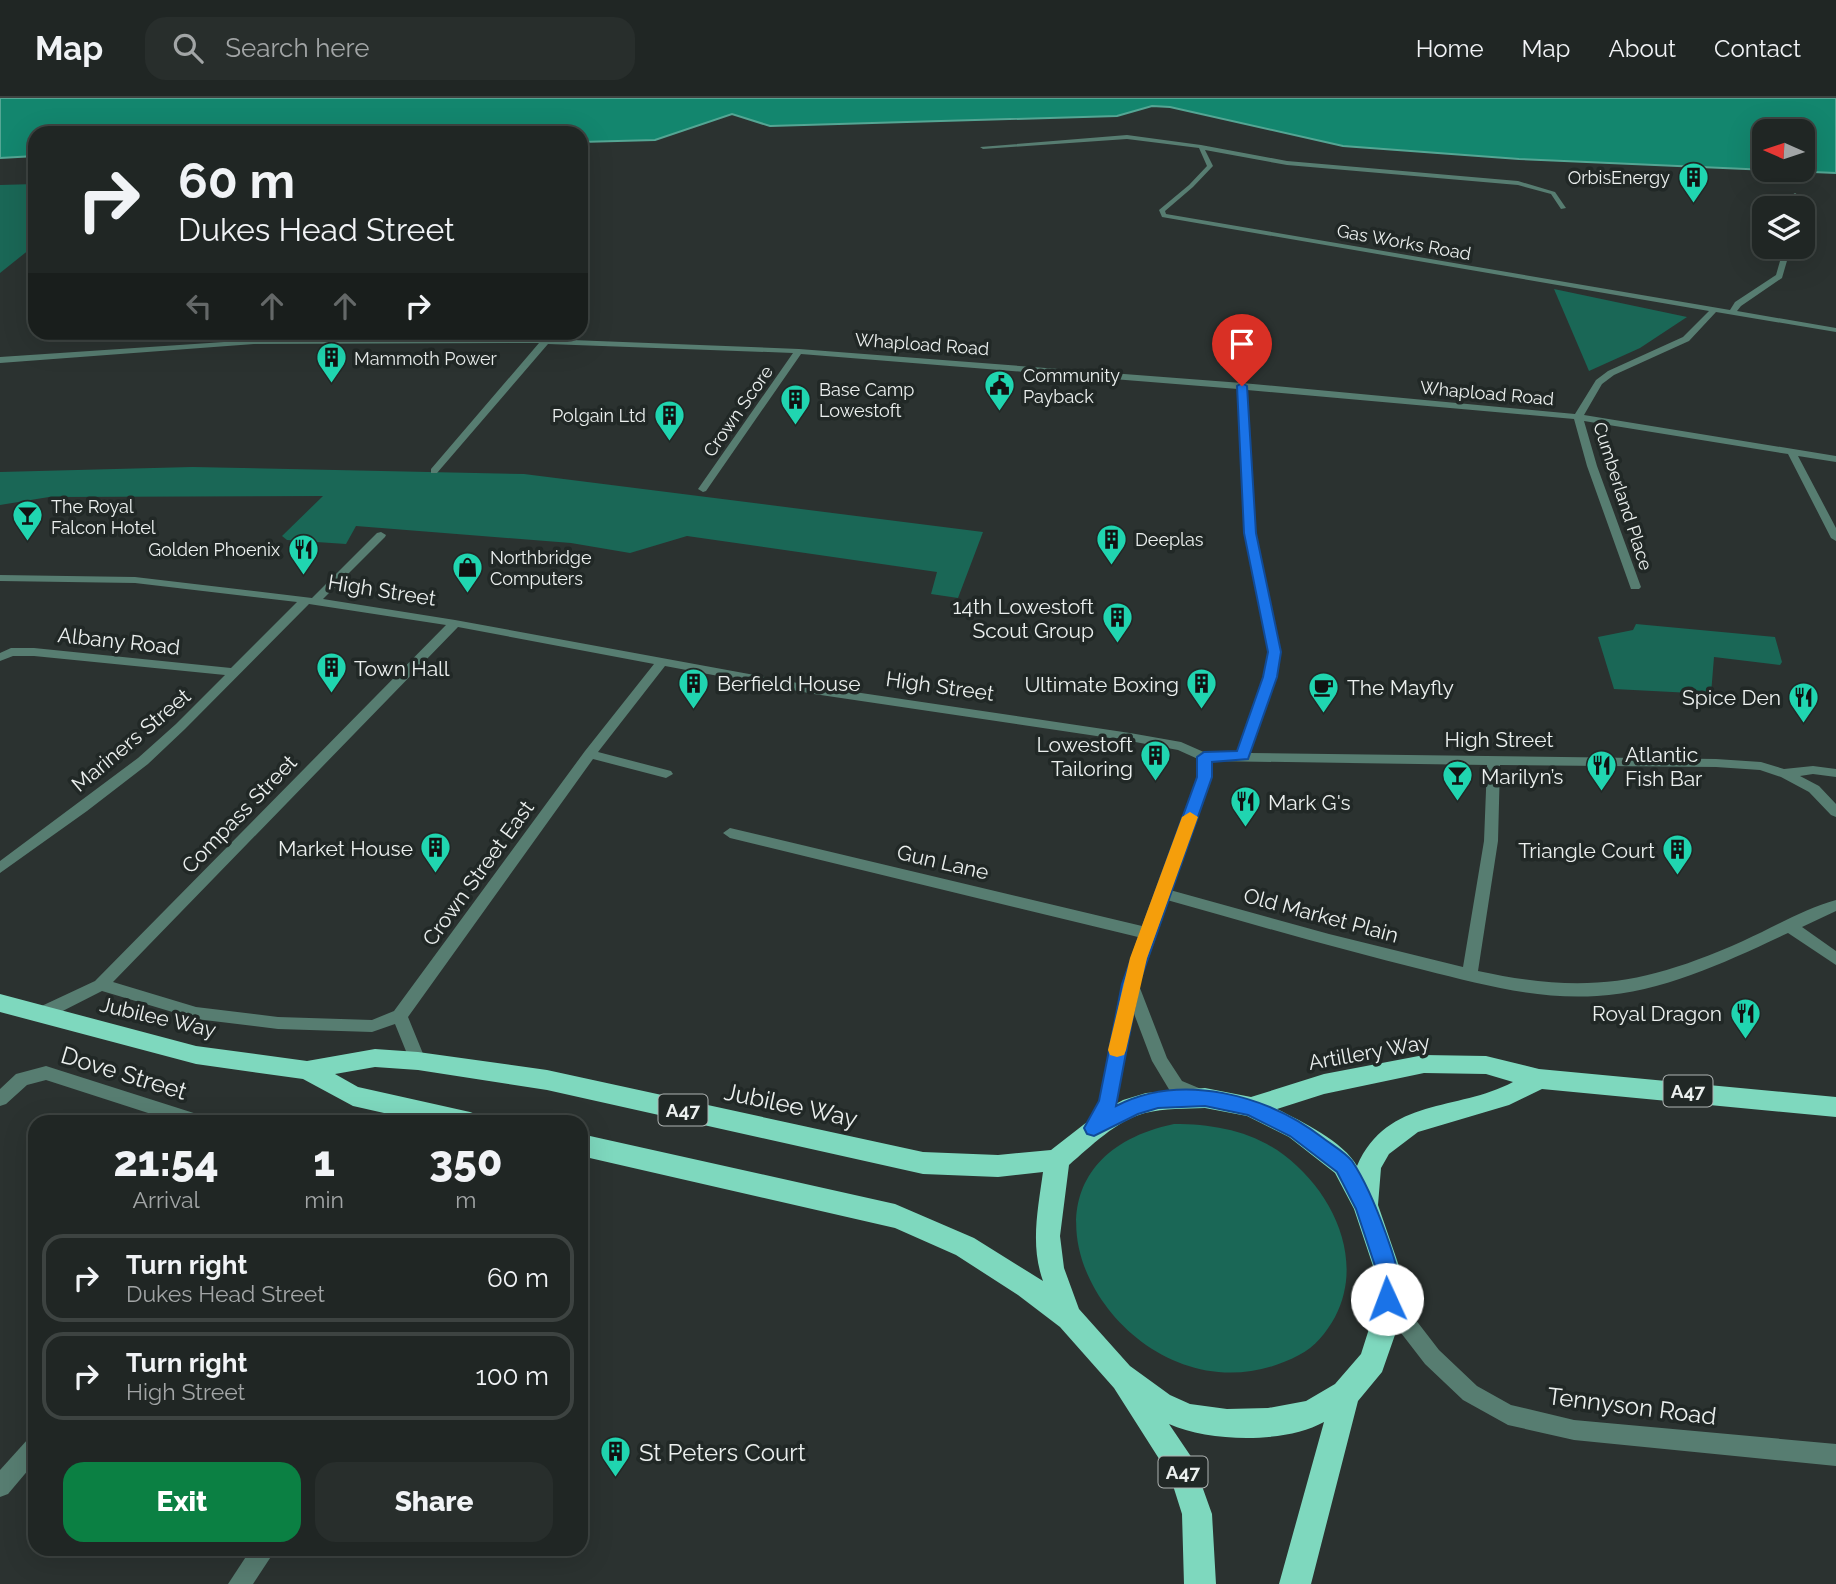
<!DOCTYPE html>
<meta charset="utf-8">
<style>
body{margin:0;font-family:Raleway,sans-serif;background:#282e2c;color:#f1f3f6;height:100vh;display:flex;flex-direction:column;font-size:26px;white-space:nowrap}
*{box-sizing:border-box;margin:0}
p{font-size:23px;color:#a2a5a6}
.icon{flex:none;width:38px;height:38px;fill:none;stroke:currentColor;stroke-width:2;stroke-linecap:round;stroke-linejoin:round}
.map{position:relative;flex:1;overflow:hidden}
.sheet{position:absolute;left:28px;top:1017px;width:560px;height:441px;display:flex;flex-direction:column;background:#202624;border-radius:21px;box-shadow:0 7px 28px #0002,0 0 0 2px #3d4341}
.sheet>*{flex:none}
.top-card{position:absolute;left:28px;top:28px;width:560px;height:214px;border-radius:21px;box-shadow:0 7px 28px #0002,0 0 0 2px #3d4341;background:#202624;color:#f1f3f6;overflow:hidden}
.needle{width:46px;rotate:273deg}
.controls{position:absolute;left:1752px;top:21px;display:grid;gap:14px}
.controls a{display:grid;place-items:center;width:63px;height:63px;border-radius:14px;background:#202624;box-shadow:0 7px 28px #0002,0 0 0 2px #3d4341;font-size:35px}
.pin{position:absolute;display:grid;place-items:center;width:60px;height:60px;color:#fff;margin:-72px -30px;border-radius:50% 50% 50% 0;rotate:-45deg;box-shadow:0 0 7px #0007}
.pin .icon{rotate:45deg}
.me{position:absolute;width:77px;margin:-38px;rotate:358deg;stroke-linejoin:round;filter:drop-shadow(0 0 5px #0008)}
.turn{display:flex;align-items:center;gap:24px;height:147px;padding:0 35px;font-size:32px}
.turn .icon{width:91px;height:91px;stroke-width:2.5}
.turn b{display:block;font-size:49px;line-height:60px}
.lanes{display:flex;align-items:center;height:66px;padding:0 35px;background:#0003;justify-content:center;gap:35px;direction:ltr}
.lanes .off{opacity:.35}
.eta{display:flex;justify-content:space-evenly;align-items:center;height:119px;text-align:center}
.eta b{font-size:42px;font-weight:800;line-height:49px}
.primary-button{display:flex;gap:14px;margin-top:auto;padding:14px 35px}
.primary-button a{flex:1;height:80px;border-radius:21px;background:#0b8043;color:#fff;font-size:28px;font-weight:800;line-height:80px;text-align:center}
.primary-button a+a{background:#282e2c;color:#f1f3f6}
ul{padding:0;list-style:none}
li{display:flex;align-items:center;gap:21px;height:88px;margin:0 14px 10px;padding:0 21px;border:4px solid #3d4341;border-radius:21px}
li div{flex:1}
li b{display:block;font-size:26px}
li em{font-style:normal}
header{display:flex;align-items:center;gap:42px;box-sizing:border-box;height:98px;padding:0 35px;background:#202624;border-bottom:2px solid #3d4341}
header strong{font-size:33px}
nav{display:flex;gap:38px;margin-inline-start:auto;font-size:24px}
.search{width:490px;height:63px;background:#282e2c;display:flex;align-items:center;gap:18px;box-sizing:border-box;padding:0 24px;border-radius:21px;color:#a2a5a6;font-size:26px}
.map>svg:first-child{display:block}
</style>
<header>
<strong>Map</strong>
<div class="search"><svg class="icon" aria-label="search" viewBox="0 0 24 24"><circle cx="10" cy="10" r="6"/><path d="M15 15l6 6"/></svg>Search here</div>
<nav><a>Home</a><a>Map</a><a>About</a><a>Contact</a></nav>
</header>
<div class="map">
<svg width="1836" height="1486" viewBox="0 0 1836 1486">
<rect width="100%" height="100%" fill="#2b3230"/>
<g fill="#1a6756">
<path d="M35,86v61l-35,28v-88z"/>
<path d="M1554,191l133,28 -47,31 -51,23z"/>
<path d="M192,369l332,7 459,58 -25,66 -27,-4 6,-22 -250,-36 -57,17 -59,-10 -215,-17 -10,18 -59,-4 -5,-4 41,-40 -274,1 -49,8v-33z"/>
<path d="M1636,526l139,13 7,25 -2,3 -66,-8 -3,37 -97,-5 -16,-52 35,-7z"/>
<path d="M1174,1026c40,0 78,7 110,31 49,37 81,105 51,162 -9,16 -20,30 -36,38 -168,89 -334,-187 -125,-231z"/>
</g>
<path fill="#13866e" stroke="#54a694" stroke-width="2" fill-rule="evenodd" d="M0,0h1836v75l-317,-14 -176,-13 -173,-39 -18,-1 -35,10 -347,10 -38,-12 -77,26 -74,2v-9h-546v23l-35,2zM1764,33h38v39h-38z"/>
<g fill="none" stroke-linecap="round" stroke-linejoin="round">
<g fill="#577d71" fill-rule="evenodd">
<path d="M1127,37l74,10 86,16 231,20 37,11 11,16 -5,1 -10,-15 -33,-9 -231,-20 -82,-15 8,16 -20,21 -28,24 1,3 564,96 5,-8 41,-27 8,-28h7l-9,31 -41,28 -4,5 99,17v4l-120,-20 -27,29 -75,34 -12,9 -18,31 252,41v6l-38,-6 38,72v13l-5,-3 -43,-84 -204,-33 13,45 44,121 -2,2h-8l-44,-123 -13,-47 -327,-29 8,142 25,120 -4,25 -26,76 466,6 45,3 23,7 29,-3 23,3v8l-23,-3 -13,2 19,10 17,18v13l-5,-2 -22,-23 -28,-15 -21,-7 -44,-3 -216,-2 -2,76 -20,130c107,23 166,14 265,-30 31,-14 61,-32 93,-41v11l-34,16 34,24v14l-48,-32c-60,28 -124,59 -191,63 -59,4 -117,-12 -173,-26 -86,-21 -172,-46 -257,-70l-29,83 29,75 15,23 24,10 2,5 -2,5 -6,2 -30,-12 -18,-30 -19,-50 -16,91 -17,29 -6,2 -6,-2 -3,-5 15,-25 22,-117 16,-47 -408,-99 -7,-5 7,-5 412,98 56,-149v-18l-20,-9 -48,-9 -316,-47 -149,-28 -67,86 73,19 2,3 -7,4 -73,-19 -185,258 18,44 -2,5 -6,2 -6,-2 -17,-42 -23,8 -94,-3 -82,-10 -94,-28 -57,29 -6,1 -6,-1 -2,-5 2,-5 62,-29 351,-356 -137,-21 -124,125 -37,35 -61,47 -87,62v-12l138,-103 38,-34 49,-49 -191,-19h-21l-13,5v-8l11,-5h23l197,20 66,-66 -162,-19 -135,-2v-6l135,2 177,21 65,-65 4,-1 5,3 -1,2 -62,62 132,21 359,66 316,47 51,9 25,11h31l27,-76 4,-25 -23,-120 -7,-143 -437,-35 -95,137 -3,1 -5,-3 95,-136 -245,-9 -111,129h-6v-4l108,-126 -285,1 -254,19v-6l254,-17 292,-1 253,10 443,34 333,31 21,-34 12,-9 75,-34 26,-26 -547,-94 -3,-7 30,-25 18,-19 -8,-18 -72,-9 -144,10 -3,-2zM458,529l196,37 -69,87 -191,260 -22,9 -94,-3 -82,-10 -83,-25zM1211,663l276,4 -3,76 -21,126 -134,-33 -159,-44 42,-113z"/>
<path d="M1795,95l3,2 -1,13h-6l1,-13z"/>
<path d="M46,968l154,49 6,2 3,5h-33l-130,-42 -19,5 -21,19 -6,2v-17l16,-15z"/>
<path d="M1388,1193l7,2 44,57 38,36 34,19 63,15 262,24v22l-262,-26 -66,-15 -45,-25 -38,-36 -44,-57 -3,-7 3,-7z"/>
<path d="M35,1337v27l-27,32 -8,3v-27l28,-31z"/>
<path d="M251,1451h25l-23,35h-25z"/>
</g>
<path fill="#7ed8be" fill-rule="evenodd" d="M0,896l196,52 111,15 68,-12 43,3 129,18 376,82 75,3 53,-5 45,-35 27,-15 23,-7 59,-5 46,9 73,-23 100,-19 62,1 53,13 297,28v20l-294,-28 -33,16 -91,27 -29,22 -8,14 -3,37 22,64v30l-4,33 -14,40 -24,29 -47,183h-32l45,-162c-40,22 -114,20 -155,2l23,34 20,56 4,70h-32l-2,-70 -12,-38 -56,-88 -54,-61 -42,-32 -62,-40 -61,-27 -314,-72v-22l314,70 79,34 69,43c-13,-36 -5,-72 0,-109l-45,5 -75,-3 -376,-84 -129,-20 -43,-3 -40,7 23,13 112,25 8,3 4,7h-58l-71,-16 -50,-27 -107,-15 -196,-52zM1424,975l62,1 27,8c-56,30 -125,14 -156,84 -13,-24 -56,-45 -80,-57l47,-15zM1205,1010l42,8 42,21 46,36 19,36 20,60v30l-6,33 -7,22 -26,30 -29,17 -38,7 -41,1 -37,-5 -20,-9 -40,-29 -51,-57 -15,-41 -4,-32 9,-71c22,-19 47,-44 76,-52 20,-5 40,-4 60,-5z"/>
</g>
<path fill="#1a73e8" stroke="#114b97" stroke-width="2" d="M1242,285l5,3 9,147 25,119 -4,25 -29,82 -36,3v15l-73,207 -23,122c66,-34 151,-11 207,32 9,7 22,14 29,23 15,22 25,48 34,73 8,23 19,49 9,73l-8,3 -8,-3 -3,-8v-30l-20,-60 -19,-37 -47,-36 -42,-21 -43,-9 -47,2 -20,6 -44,22 -7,-2 -3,-6 15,-27 23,-117 75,-207v-20l7,-5 33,-1 26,-74 5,-25 -24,-119 -7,-147z"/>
<path fill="#f59e0b" d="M1190,714l8,5 -51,141 -21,92 -2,5 -7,2 -7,-2 -2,-5 22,-92 52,-141z"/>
<defs>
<symbol id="building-pin" viewBox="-11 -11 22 30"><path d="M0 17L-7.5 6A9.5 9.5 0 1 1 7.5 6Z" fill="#20d5b0" stroke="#212826"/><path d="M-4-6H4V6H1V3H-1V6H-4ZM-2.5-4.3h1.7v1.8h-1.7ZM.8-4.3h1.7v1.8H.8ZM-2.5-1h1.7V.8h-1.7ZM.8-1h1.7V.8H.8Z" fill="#111"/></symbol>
<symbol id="civic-pin" viewBox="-11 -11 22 30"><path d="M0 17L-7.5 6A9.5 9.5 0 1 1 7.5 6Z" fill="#20d5b0" stroke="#212826"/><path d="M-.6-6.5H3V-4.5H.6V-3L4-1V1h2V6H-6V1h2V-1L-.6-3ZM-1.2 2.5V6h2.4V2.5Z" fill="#111"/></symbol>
<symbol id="bar-pin" viewBox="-11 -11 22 30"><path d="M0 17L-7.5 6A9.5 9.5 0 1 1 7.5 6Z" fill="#20d5b0" stroke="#212826"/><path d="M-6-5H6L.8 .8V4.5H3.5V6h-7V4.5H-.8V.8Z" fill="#111"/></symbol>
<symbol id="restaurant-pin" viewBox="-11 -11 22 30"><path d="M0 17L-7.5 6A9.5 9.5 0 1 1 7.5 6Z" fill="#20d5b0" stroke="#212826"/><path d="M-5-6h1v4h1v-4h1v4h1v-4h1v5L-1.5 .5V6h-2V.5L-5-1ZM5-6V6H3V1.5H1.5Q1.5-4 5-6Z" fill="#111"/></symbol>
<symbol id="shop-pin" viewBox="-11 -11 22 30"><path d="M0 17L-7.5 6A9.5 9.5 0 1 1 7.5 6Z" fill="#20d5b0" stroke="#212826"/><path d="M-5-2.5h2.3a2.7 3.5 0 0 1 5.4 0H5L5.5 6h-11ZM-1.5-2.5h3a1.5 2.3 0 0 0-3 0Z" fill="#111"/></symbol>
<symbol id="cafe-pin" viewBox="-11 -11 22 30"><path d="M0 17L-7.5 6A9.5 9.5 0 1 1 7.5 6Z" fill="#20d5b0" stroke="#212826"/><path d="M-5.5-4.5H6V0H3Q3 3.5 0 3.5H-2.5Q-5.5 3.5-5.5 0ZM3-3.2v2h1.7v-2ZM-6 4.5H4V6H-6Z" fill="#111"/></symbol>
</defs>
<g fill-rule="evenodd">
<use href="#building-pin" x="1676" y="62" width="35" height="47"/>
<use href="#building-pin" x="314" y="242" width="35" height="47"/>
<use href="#civic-pin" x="982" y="270" width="35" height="47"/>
<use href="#building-pin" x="778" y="284" width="35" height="47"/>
<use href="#building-pin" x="652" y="300" width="35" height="47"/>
<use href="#bar-pin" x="10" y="400" width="35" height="47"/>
<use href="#building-pin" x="1094" y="424" width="35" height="47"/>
<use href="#restaurant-pin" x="286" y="434" width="35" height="47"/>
<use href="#shop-pin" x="450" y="452" width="35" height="47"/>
<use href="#building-pin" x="1100" y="502" width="35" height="47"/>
<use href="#building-pin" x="314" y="552" width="35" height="47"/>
<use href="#building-pin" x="676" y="568" width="35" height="47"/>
<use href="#building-pin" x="1184" y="568" width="35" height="47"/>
<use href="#cafe-pin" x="1306" y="572" width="35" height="47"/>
<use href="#restaurant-pin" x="1786" y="582" width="35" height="47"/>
<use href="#building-pin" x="1138" y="640" width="35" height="47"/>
<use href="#restaurant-pin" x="1584" y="650" width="35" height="47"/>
<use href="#bar-pin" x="1440" y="660" width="35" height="47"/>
<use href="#restaurant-pin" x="1228" y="686" width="35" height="47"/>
<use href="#building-pin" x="418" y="732" width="35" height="47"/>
<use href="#building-pin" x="1660" y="734" width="35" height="47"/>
<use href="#restaurant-pin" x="1728" y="898" width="35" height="47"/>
<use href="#building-pin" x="598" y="1336" width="35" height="47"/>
</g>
<g text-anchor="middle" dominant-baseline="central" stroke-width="7" stroke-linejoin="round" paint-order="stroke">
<g font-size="18" fill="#ebefee" stroke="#212826" text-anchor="start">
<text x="1670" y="79" text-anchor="end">OrbisEnergy</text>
<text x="354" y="260">Mammoth Power</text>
<text x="1023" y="277">Community<tspan x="1023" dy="21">Payback</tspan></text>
<text x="819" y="291">Base Camp<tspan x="819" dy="21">Lowestoft</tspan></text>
<text x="646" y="317" text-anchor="end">Polgain Ltd</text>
<text x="51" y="408">The Royal<tspan x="51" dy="21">Falcon Hotel</tspan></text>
<text x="1135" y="441">Deeplas</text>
<text x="280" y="451" text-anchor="end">Golden Phoenix</text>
<text x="490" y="459">Northbridge<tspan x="490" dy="21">Computers</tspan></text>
</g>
<g font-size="18" fill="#ebefee" stroke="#212826">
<text transform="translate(1404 144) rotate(10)">Gas Works Road</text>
<text transform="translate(922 246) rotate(4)">Whapload Road</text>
<text transform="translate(1487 295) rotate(5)">Whapload Road</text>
<text transform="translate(738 313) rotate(-55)">Crown Score</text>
<text transform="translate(1623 398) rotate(72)">Cumberland Place</text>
</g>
<g fill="#212826" stroke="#aeb3b2" stroke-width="2">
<rect x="1663.5" y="977.5" width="49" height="31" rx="5"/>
<rect x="658.5" y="996.5" width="49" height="31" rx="5"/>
<rect x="1158.5" y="1358.5" width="49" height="31" rx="5"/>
</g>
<g font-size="19" font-weight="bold" fill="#ebefee">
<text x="1688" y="993">A47</text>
<text x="683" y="1012">A47</text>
<text x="1183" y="1374">A47</text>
</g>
<g font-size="21" fill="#ebefee" stroke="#212826">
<text transform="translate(382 492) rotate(9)">High Street</text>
<text transform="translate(119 543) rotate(6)">Albany Road</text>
<text transform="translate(940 588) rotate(8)">High Street</text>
<text x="1499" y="641">High Street</text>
<text transform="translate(131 642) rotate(-40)">Mariners Street</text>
<text transform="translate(239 716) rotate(-46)">Compass Street</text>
<text transform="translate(943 764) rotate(13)">Gun Lane</text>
<text transform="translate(478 775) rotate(-54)">Crown Street East</text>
<text transform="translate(1321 817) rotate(15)">Old Market Plain</text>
<text transform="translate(158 919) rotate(13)">Jubilee Way</text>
<text transform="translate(1369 954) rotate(-10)">Artillery Way</text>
</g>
<g font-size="21" fill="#ebefee" stroke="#212826" text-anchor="end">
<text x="1094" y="508">14th Lowestoft<tspan x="1094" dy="24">Scout Group</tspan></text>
<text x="354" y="570" text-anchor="start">Town Hall</text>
<text x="717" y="585" text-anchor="start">Berfield House</text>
<text x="1179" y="586">Ultimate Boxing</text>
<text x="1347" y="589" text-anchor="start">The Mayfly</text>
<text x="1781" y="599">Spice Den</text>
<text x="1133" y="646">Lowestoft<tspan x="1133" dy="24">Tailoring</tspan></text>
<text x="1625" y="656" text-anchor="start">Atlantic<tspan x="1625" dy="24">Fish Bar</tspan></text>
<text x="1481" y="678" text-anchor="start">Marilyn’s</text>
<text x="1268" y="704" text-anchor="start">Mark G's</text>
<text x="413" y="750">Market House</text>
<text x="1655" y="752">Triangle Court</text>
<text x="1722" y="915">Royal Dragon</text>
</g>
<g font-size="24" fill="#ebefee" stroke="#212826">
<text transform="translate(124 975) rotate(17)">Dove Street</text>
<text transform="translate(791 1007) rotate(12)">Jubilee Way</text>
<text transform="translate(1632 1308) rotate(7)">Tennyson Road</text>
</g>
<g font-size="24" fill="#ebefee" stroke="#212826" text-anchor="start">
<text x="639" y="1354">St Peters Court</text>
</g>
</g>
</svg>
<div class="controls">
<a><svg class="needle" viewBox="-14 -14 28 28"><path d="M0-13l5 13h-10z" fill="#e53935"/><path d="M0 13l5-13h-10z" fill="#a2a5a6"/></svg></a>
<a><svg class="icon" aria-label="layers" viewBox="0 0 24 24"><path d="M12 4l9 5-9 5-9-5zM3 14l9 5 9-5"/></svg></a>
</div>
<div class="pin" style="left:1242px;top:288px;background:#d93025"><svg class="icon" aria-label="arrive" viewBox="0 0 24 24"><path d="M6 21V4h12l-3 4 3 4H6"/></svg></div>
<svg class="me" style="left:1387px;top:1201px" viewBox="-20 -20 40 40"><circle r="19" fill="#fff"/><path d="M0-13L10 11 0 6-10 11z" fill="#1a73e8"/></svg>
<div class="top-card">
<div class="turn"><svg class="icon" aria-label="right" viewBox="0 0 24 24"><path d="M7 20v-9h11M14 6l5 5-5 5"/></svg><div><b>60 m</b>Dukes Head Street</div></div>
<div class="lanes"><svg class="icon off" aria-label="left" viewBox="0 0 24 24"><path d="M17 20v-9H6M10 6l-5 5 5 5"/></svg><svg class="icon off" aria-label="ahead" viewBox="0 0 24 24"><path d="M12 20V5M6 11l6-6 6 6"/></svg><svg class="icon off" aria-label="ahead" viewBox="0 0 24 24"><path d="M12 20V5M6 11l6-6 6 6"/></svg><svg class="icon" aria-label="right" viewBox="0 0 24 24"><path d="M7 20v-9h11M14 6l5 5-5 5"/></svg></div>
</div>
<section class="sheet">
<div class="eta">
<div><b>21:54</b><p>Arrival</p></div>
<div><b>1</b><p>min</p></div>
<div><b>350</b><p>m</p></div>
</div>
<ul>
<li><svg class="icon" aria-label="right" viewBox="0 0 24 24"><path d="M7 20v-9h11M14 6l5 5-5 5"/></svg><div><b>Turn right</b><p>Dukes Head Street</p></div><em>60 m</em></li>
<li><svg class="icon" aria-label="right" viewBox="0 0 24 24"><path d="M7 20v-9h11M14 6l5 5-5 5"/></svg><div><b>Turn right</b><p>High Street</p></div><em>100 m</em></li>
</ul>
<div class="primary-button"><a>Exit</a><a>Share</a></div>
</section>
</div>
